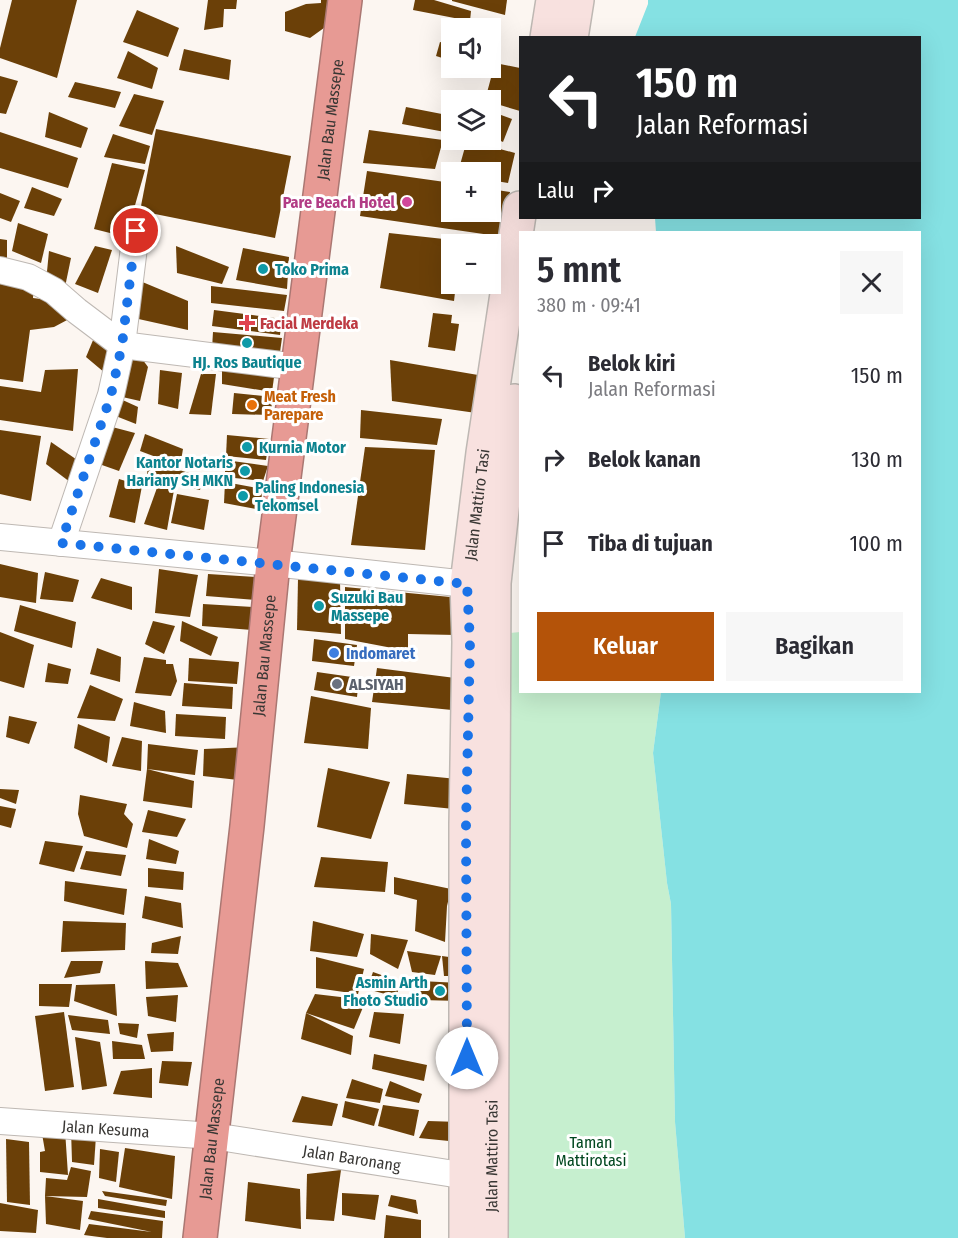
<!DOCTYPE html>
<html lang="id">
<meta charset="utf-8">
<style>
body{margin:0;font-family:"Fira Sans Condensed",sans-serif;background:#f7f7f7;color:#2b2b33;height:100vh;display:flex;flex-direction:column;font-size:22px;white-space:nowrap}
*{box-sizing:border-box;margin:0}
p{font-size:20px;color:#7c7c81}
.icon{flex:none;width:33px;height:33px;fill:none;stroke:currentColor;stroke-width:2;stroke-linecap:round;stroke-linejoin:round}
.map{position:relative;flex:1;overflow:hidden}
.side{position:absolute;left:519px;top:231px;width:402px;height:462px;display:flex;flex-direction:column;background:#fff;border-radius:0px;box-shadow:0 6px 24px #0002}
.side>*{flex:none}
.top-card{position:absolute;left:519px;top:36px;width:402px;height:183px;border-radius:0px;box-shadow:0 6px 24px #0002;background:#202124;color:#fff;overflow:hidden}
.controls{position:absolute;left:441px;top:18px;display:grid;gap:12px}
.controls a{display:grid;place-items:center;width:60px;height:60px;border-radius:0px;background:#fff;box-shadow:0 6px 24px #0002;font-size:30px}
.pin{position:absolute;display:grid;place-items:center;width:51px;height:51px;color:#fff;margin:-26px;border:3px solid #fff;border-radius:50%;box-shadow:0 2px 6px #0007}
.me{position:absolute;width:66px;margin:-33px;rotate:0deg;stroke-linejoin:round;filter:drop-shadow(0 0 4px #0008)}
.turn{display:flex;align-items:center;gap:21px;height:126px;padding:0 18px;font-size:27px}
.turn .icon{width:78px;height:78px;stroke-width:2.5}
.turn b{display:block;font-size:42px;line-height:51px}
.then{display:flex;align-items:center;height:57px;padding:0 18px;background:#0003;gap:12px;font-size:22px}
.round{display:grid;place-items:center;flex:none;width:63px;height:63px;border-radius:0px;background:#f7f7f7}
.summary{display:flex;align-items:center;justify-content:space-between;height:102px;padding:0 18px}
h1{font-size:36px;font-weight:600;line-height:45px}
.primary-button{display:flex;gap:12px;margin-top:auto;padding:12px 18px}
.primary-button a{flex:1;height:69px;border-radius:0px;background:#b45309;color:#fff;font-size:24px;font-weight:600;line-height:69px;text-align:center}
.primary-button a+a{background:#f7f7f7;color:#2b2b33}
ul{padding:0;list-style:none}
li{display:flex;align-items:center;gap:18px;height:84px;padding:0 18px}
li div{flex:1}
li b{display:block;font-size:22px}
li em{font-style:normal}
.map>svg:first-child{display:block}
</style>
<div class="map">
<svg width="958" height="1238" viewBox="0 0 958 1238">
<rect width="100%" height="100%" fill="#fcf6f1"/>
<path fill="#c6efcf" d="M520,632v60h141l-8,61 14,130 4,21 4,218 10,116h-180l5,-605z"/>
<path fill="#85e1e3" d="M648,0h310v1238h-273l-10,-116 -4,-218 -4,-21 -14,-130 8,-61h259v-460h-264l-1,-14h265v-180l-285,-1 13,-33z"/>
<g fill="#6b4008">
<path d="M12,0h65l-20,78 -57,-20v-10z"/>
<path d="M208,0h29l-1,9h-12l-1,18 -19,3z"/>
<path d="M321,0h17l-3,20 -25,18 -25,-7v-19l21,-8 15,-1z"/>
<path d="M415,0h19l37,11 -1,10 -57,-11z"/>
<path d="M452,0h55l-2,15 -53,-14z"/>
<path d="M137,10l42,18 -11,29 -45,-15z"/>
<path d="M440,42l12,3v16l-16,-5z"/>
<path d="M184,49l47,11 -2,20 -50,-10z"/>
<path d="M128,51l30,17 -6,21 -35,-11z"/>
<path d="M495,63l25,5v43l-30,-9v-2h-5z"/>
<path d="M0,76l18,5 -12,33 -6,-1z"/>
<path d="M75,82l46,10 -6,16 -47,-11z"/>
<path d="M134,94l30,7 -12,34 -33,-9z"/>
<path d="M406,107l41,8 -2,17 -43,-8z"/>
<path d="M490,111l22,8 -9,23 -13,-6z"/>
<path d="M49,112l39,16 -7,20 -36,-11z"/>
<path d="M156,129l135,27 -16,82 -135,-27z"/>
<path d="M369,130l74,10 -8,29 -72,-6z"/>
<path d="M0,132l78,26 -10,30 -68,-20z"/>
<path d="M113,134l37,12 -5,18 -41,-7z"/>
<path d="M467,140l48,13 -7,30 -18,-3v-8h-32z"/>
<path d="M112,163l33,7 -19,67 -32,-8z"/>
<path d="M367,171l85,12v29h38v-23l20,3 -6,45 -144,-21z"/>
<path d="M32,187l30,12 -8,17 -30,-8z"/>
<path d="M0,193l20,8 -9,21 -11,-4z"/>
<path d="M18,223l30,11 -7,29 -29,-12z"/>
<path d="M389,233l73,8 -1,3h-9v40h4l-2,17 -74,-13z"/>
<path d="M0,239l7,1v23l-7,-1z"/>
<path d="M95,246l17,4 -14,43 -23,-9z"/>
<path d="M176,246l53,21 -7,17 -45,-11z"/>
<path d="M243,248l46,9 -2,32 -51,-9z"/>
<path d="M49,251l22,7 -6,29 -19,-5z"/>
<path d="M140,281l48,20v29l-54,-12z"/>
<path d="M0,282l34,2 -1,14 23,3 13,18 -15,8 -24,3 -7,52 -23,-3z"/>
<path d="M211,286l76,9 -3,16 -73,-8z"/>
<path d="M214,310l68,9 -2,16 -68,-9z"/>
<path d="M433,313l19,2 -1,8 8,1 -4,27 -27,-4z"/>
<path d="M101,321l20,9 -16,43 -19,-16z"/>
<path d="M213,332l69,6 -3,21 -67,-10z"/>
<path d="M137,352l11,15 -8,34 -22,-5 8,-42z"/>
<path d="M390,360l94,16 -1,38 -91,-13z"/>
<path d="M222,362l53,8 -3,22 -50,-8z"/>
<path d="M78,369l-5,62 -73,-11v-34l41,6 4,-22z"/>
<path d="M160,370l22,3 -4,36 -20,-5z"/>
<path d="M201,374h15l-5,41 -22,-1z"/>
<path d="M105,392l33,15 -2,17 -38,-15z"/>
<path d="M234,393l39,4 -3,18 -38,-1z"/>
<path d="M361,410l81,9 -5,26 -77,-7z"/>
<path d="M97,423l38,10 -16,38 -37,-13z"/>
<path d="M0,430l41,6 -10,65 -31,-7z"/>
<path d="M145,434l38,15 -3,17 -40,-15z"/>
<path d="M227,435l42,4 -3,21 -40,-4z"/>
<path d="M51,442l32,22 -13,18 -24,-18z"/>
<path d="M365,447l70,3 -10,100 -74,-5z"/>
<path d="M225,460l43,6 -5,15 -38,-4z"/>
<path d="M148,461l55,16 -3,13 -53,-13z"/>
<path d="M119,479l23,7 -7,37 -26,-6z"/>
<path d="M225,482l37,7 -1,21 -37,-7z"/>
<path d="M158,485l16,5 -7,40 -23,-6z"/>
<path d="M177,494l32,6 -5,30 -33,-7z"/>
<path d="M0,564l38,9 -2,30 -36,-6z"/>
<path d="M159,569l39,6 -8,42 -35,-4z"/>
<path d="M45,572l34,8 -6,22 -33,-3z"/>
<path d="M208,574l49,3 -1,23 -50,-4z"/>
<path d="M101,578l31,9v23l-41,-12z"/>
<path d="M298,579l42,2 1,53 -44,-4z"/>
<path d="M345,587l116,11 -5,37 -48,-1v17l-63,-12z"/>
<path d="M203,604l50,3 -1,23 -50,-4z"/>
<path d="M20,605l56,17 -4,26 -58,-17z"/>
<path d="M153,621l22,5 -11,28 -19,-10z"/>
<path d="M182,621l36,16 -7,19 -31,-15z"/>
<path d="M0,632l34,13 -10,43 -24,-7z"/>
<path d="M314,639l43,6 -3,21 -42,-5z"/>
<path d="M97,648l24,9 -1,25 -30,-8z"/>
<path d="M144,657l22,3v4h7l4,17 -6,15 -36,-3z"/>
<path d="M189,658l50,4 -2,22 -49,-3z"/>
<path d="M48,663l23,6 -3,15 -23,-2z"/>
<path d="M377,668l86,11 -1,32 -90,-9z"/>
<path d="M317,672l42,6 -2,19 -43,-7z"/>
<path d="M184,683l49,4 -1,22 -50,-3z"/>
<path d="M90,685l33,14 -8,22 -38,-3z"/>
<path d="M311,696l60,12 -3,41 -64,-6z"/>
<path d="M134,702l31,9 1,22 -36,-7z"/>
<path d="M176,714l50,3 -1,22 -50,-3z"/>
<path d="M9,716l28,6 -8,22 -23,-7z"/>
<path d="M78,724l32,13 -3,26 -33,-15z"/>
<path d="M122,737l20,4 -1,30 -29,-5z"/>
<path d="M148,744l50,6 -3,25 -48,-6 47,12 -2,27 -49,-7 4,-32z"/>
<path d="M250,747l-3,34 -44,-5 1,-27z"/>
<path d="M328,768l62,14 -19,57 -54,-12z"/>
<path d="M407,774l50,5 -3,30 -50,-5z"/>
<path d="M0,789l19,1 -3,14 -16,-6z"/>
<path d="M80,795l47,9 -3,10 9,10 -6,24 -43,-12 -6,-22z"/>
<path d="M0,806l16,3 -5,19 -11,-3z"/>
<path d="M148,810l38,9 -9,18 -35,-5z"/>
<path d="M149,839l30,12 -3,13 -30,-5z"/>
<path d="M45,841l38,5 -9,26 -35,-8z"/>
<path d="M86,851l40,4 -5,21 -41,-7z"/>
<path d="M321,857l67,5 -3,30 -71,-5z"/>
<path d="M148,868l36,4 -1,18 -35,-3z"/>
<path d="M394,877l57,12 -4,17 -2,36 -30,-11 2,-31 -23,-6z"/>
<path d="M65,881l62,8 -3,26 -60,-14z"/>
<path d="M145,896l36,7 2,25 -41,-10z"/>
<path d="M63,921l63,2 -1,27 -64,2z"/>
<path d="M313,921l51,13 -7,23 -47,-6z"/>
<path d="M371,934l37,6 -10,29 -28,-15z"/>
<path d="M181,936l-3,18 -27,-1 1,-10z"/>
<path d="M407,951l34,5 -6,19 -23,-3z"/>
<path d="M442,956l21,3v17h-19z"/>
<path d="M316,957l48,12 -6,25 -42,-6z"/>
<path d="M71,961h32l-3,12 -36,5z"/>
<path d="M145,961l33,2 10,24 -42,2z"/>
<path d="M373,972l28,10 -5,15 -29,-8z"/>
<path d="M420,981l40,2 1,18 -41,-1z"/>
<path d="M39,984h33l-3,23 -30,-1z"/>
<path d="M115,984l2,32 -43,-15 2,-16z"/>
<path d="M315,994l51,6 -12,29 -48,-16z"/>
<path d="M178,995l-2,27 -28,-6 -2,-19z"/>
<path d="M64,1012l10,75 -29,4 -10,-75z"/>
<path d="M374,1012l30,2 -4,30 -31,-7z"/>
<path d="M306,1013l47,23 -2,19 -50,-16z"/>
<path d="M68,1015l40,5 2,14 -38,-4z"/>
<path d="M118,1023l21,1 -2,14 -17,-4z"/>
<path d="M174,1032l-1,19 -22,1 -4,-18z"/>
<path d="M75,1037l25,5 7,44 -25,4z"/>
<path d="M112,1041l30,4 3,14h-32z"/>
<path d="M374,1054l53,11 -3,16 -52,-12z"/>
<path d="M162,1061l30,1 -4,24 -29,-3z"/>
<path d="M152,1068v30l-39,-4 8,-23z"/>
<path d="M352,1079l31,10 -3,14 -34,-5z"/>
<path d="M390,1081l32,13 -3,9 -34,-7z"/>
<path d="M302,1096l36,8 -6,22 -40,-4z"/>
<path d="M345,1101l34,8 -5,17 -32,-9z"/>
<path d="M383,1105l36,5 -5,26 -36,-10z"/>
<path d="M428,1121l32,1 -1,20 -40,-4z"/>
<path d="M41,1128l24,2 3,45 -28,-3v-20l5,-1z"/>
<path d="M71,1130l25,6 -2,29 -22,-3z"/>
<path d="M6,1139l23,3 1,63 -23,-3z"/>
<path d="M125,1148l50,8 -3,43 -53,-12z"/>
<path d="M100,1149l19,3 -3,30 -17,-4z"/>
<path d="M71,1167l20,4 -4,26 -42,-1 1,-18 21,2z"/>
<path d="M341,1170l-7,51 -28,-2 1,-45z"/>
<path d="M248,1182l52,7 1,40 -56,-8z"/>
<path d="M102,1191l65,9 -1,6 -61,-10z"/>
<path d="M342,1193l37,2 -4,25 -33,-5z"/>
<path d="M391,1195l25,5 2,14 -30,-8z"/>
<path d="M45,1196l38,5 -3,29 -34,-6z"/>
<path d="M98,1199l67,12v7l-67,-10z"/>
<path d="M0,1203l38,7 -2,23 -36,-2z"/>
<path d="M91,1211l72,10 -1,17h-55l-23,-3 5,-11 63,8 -64,-13z"/>
<path d="M386,1215l35,5v18h-37z"/>
</g>
<g fill="none" stroke-linecap="round" stroke-linejoin="round">
<defs>
<g id="street">
<path d="M0,270l28,7 26,14 23,20 45,34 176,22"/>
<path d="M0,537l273,26 194,21 18,-1"/>
<path d="M61,543l50,-148 11,-50 14,-114"/>
<path id="s1" d="M0,1121l213,15 254,40 15,-1"/>
</g>
<g id="secondary">
<path d="M547,38l6,-38"/>
<path d="M571,38l6,-38"/>
<path id="s2" d="M466,1238v-414l3,-182 -2,-58 16,-131 37,-245"/>
<path id="s3" d="M491,1238l3,-655 20,-182"/>
</g>
<g id="highway">
<path id="s4" d="M200,1238l47,-412 26,-263 72,-563"/>
</g>
</defs>
<use href="#street" stroke="#beb8b3" stroke-width="28"/>
<use href="#secondary" stroke="#beb8b3" stroke-width="36"/>
<use href="#highway" stroke="#aa7772" stroke-width="36"/>
<use href="#street" stroke="#fff" stroke-width="26"/>
<use href="#secondary" stroke="#f8e1df" stroke-width="33"/>
<use href="#highway" stroke="#e79a94" stroke-width="33"/>
</g>
<g fill="none" stroke-linecap="round" stroke-linejoin="round">
<path stroke="#1a73e8" stroke-width="10" stroke-dasharray="0 18" d="M136,231l-14,114 -11,50 -50,148 406,41 3,58 -4,182 1,234"/>
</g>
<circle fill="#d1479c" stroke="#fff" stroke-width="2" cx="407" cy="202" r="6"/>
<g fill="#0f9aa8" stroke="#fff" stroke-width="2">
<circle cx="263" cy="269" r="6"/>
<circle cx="247" cy="343" r="6"/>
<circle cx="247" cy="447" r="6"/>
<circle cx="245" cy="471" r="6"/>
<circle cx="243" cy="496" r="6"/>
<circle cx="319" cy="606" r="6"/>
<circle cx="440" cy="991" r="6"/>
</g>
<path fill="#e0444e" stroke="#fff" stroke-width="2" d="M244 314h6v6h6v6h-6v6h-6v-6h-6v-6h6z"/>
<circle fill="#e8710a" stroke="#fff" stroke-width="2" cx="252" cy="405" r="6"/>
<circle fill="#3f7fe0" stroke="#fff" stroke-width="2" cx="334" cy="653" r="6"/>
<circle fill="#6b7280" stroke="#fff" stroke-width="2" cx="337" cy="684" r="6"/>
<g text-anchor="middle" dominant-baseline="central" stroke-width="6" stroke-linejoin="round" paint-order="stroke">
<g font-size="16" fill="#393734" stroke="#fff">
<text stroke="none"><textPath href="#s4" startOffset="1126">Jalan Bau Massepe</textPath></text>
<text stroke="none"><textPath href="#s2" startOffset="734">Jalan Mattiro Tasi</textPath></text>
<text stroke="none"><textPath href="#s4" startOffset="586">Jalan Bau Massepe</textPath></text>
<text stroke="none"><textPath href="#s1" startOffset="106">Jalan Kesuma</textPath></text>
<text stroke="none"><textPath href="#s4" startOffset="100">Jalan Bau Massepe</textPath></text>
<text stroke="none"><textPath href="#s3" startOffset="82">Jalan Mattiro Tasi</textPath></text>
<text stroke="none"><textPath href="#s1" startOffset="354">Jalan Baronang</textPath></text>
</g>
<g font-size="16" font-weight="bold" fill="#b23c85" stroke="#fff" text-anchor="end">
<text x="395" y="202">Pare Beach Hotel</text>
</g>
<g font-size="16" font-weight="bold" fill="#0d838f" stroke="#fff" text-anchor="start">
<text x="275" y="269">Toko Prima</text>
<text x="247" y="362" text-anchor="middle">HJ. Ros Bautique</text>
<text x="259" y="447">Kurnia Motor</text>
<text x="233" y="462" text-anchor="end">Kantor Notaris<tspan x="233" dy="18">Hariany SH MKN</tspan></text>
<text x="255" y="487">Paling Indonesia<tspan x="255" dy="18">Tekomsel</tspan></text>
<text x="331" y="597">Suzuki Bau<tspan x="331" dy="18">Massepe</tspan></text>
<text x="428" y="982" text-anchor="end">Asmin Arth<tspan x="428" dy="18">Fhoto Studio</tspan></text>
</g>
<g font-size="16" font-weight="bold" fill="#be3a42" stroke="#fff" text-anchor="start">
<text x="260" y="323">Facial Merdeka</text>
</g>
<g font-size="16" font-weight="bold" fill="#c56008" stroke="#fff" text-anchor="start">
<text x="264" y="396">Meat Fresh<tspan x="264" dy="18">Parepare</tspan></text>
</g>
<g font-size="16" font-weight="bold" fill="#366cbe" stroke="#fff" text-anchor="start">
<text x="346" y="653">Indomaret</text>
</g>
<g font-size="16" font-weight="bold" fill="#5b616d" stroke="#fff" text-anchor="start">
<text x="349" y="684">ALSIYAH</text>
</g>
<g font-size="16" fill="#00471f" stroke="#fff">
<text x="591" y="1142">Taman<tspan x="591" dy="18">Mattirotasi</tspan></text>
</g>
</g>
</svg>
<div class="controls">
<a><svg class="icon" aria-label="sound" viewBox="0 0 24 24"><path d="M4 9h4l5-4v14l-5-4H4zM17 9q2 3 0 6"/></svg></a>
<a><svg class="icon" aria-label="layers" viewBox="0 0 24 24"><path d="M12 4l9 5-9 5-9-5zM3 14l9 5 9-5"/></svg></a>
<a>+</a>
<a>−</a>
</div>
<div class="pin" style="left:136px;top:231px;background:#d93025"><svg class="icon" aria-label="arrive" viewBox="0 0 24 24"><path d="M6 21V4h12l-3 4 3 4H6"/></svg></div>
<svg class="me" style="left:467px;top:1058px" viewBox="-20 -20 40 40"><circle r="19" fill="#fff"/><path d="M0-13L10 11 0 6-10 11z" fill="#1a73e8"/></svg>
<div class="top-card">
<div class="turn"><svg class="icon" aria-label="left" viewBox="0 0 24 24"><path d="M17 20v-9H6M10 6l-5 5 5 5"/></svg><div><b>150 m</b>Jalan Reformasi</div></div>
<div class="then">Lalu<svg class="icon" aria-label="right" viewBox="0 0 24 24"><path d="M7 20v-9h11M14 6l5 5-5 5"/></svg></div>
</div>
<section class="side">
<div class="summary"><div><h1>5 mnt</h1><p>380 m · 09:41</p></div><a class="round"><svg class="icon" aria-label="close" viewBox="0 0 24 24"><path d="M6 6l12 12M18 6L6 18"/></svg></a></div>
<ul>
<li><svg class="icon" aria-label="left" viewBox="0 0 24 24"><path d="M17 20v-9H6M10 6l-5 5 5 5"/></svg><div><b>Belok kiri</b><p>Jalan Reformasi</p></div><em>150 m</em></li>
<li><svg class="icon" aria-label="right" viewBox="0 0 24 24"><path d="M7 20v-9h11M14 6l5 5-5 5"/></svg><div><b>Belok kanan</b></div><em>130 m</em></li>
<li><svg class="icon" aria-label="arrive" viewBox="0 0 24 24"><path d="M6 21V4h12l-3 4 3 4H6"/></svg><div><b>Tiba di tujuan</b></div><em>100 m</em></li>
</ul>
<div class="primary-button"><a>Keluar</a><a>Bagikan</a></div>
</section>
</div>
